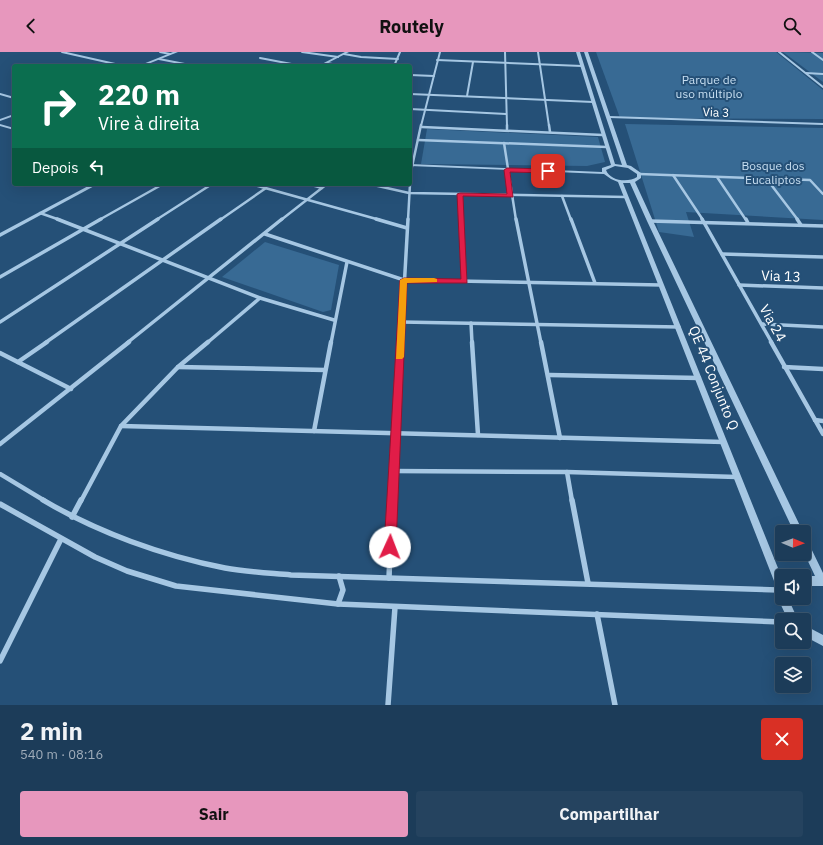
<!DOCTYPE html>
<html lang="pt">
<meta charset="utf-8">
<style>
body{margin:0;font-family:"IBM Plex Sans",sans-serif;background:#25435f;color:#f1f3f6;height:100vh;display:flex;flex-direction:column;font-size:15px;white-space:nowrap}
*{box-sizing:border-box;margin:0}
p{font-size:13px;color:#a0adba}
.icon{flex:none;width:22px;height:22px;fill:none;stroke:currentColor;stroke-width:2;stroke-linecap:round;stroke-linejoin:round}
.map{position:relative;height:653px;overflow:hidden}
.drawer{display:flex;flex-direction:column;background:#1c3c59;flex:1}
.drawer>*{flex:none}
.guide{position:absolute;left:12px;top:12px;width:400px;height:122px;border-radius:4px;box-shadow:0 4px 16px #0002,0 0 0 1px #3a566f;background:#0b6e4f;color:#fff;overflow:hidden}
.needle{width:26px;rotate:91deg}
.controls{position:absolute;left:775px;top:473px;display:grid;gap:8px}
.controls a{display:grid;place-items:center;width:36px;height:36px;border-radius:4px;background:#1c3c59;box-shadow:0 4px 16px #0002,0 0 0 1px #3a566f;font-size:20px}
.pin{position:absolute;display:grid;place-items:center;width:34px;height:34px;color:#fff;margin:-17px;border-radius:8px;box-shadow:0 2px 6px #0006}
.me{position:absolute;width:44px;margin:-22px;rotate:2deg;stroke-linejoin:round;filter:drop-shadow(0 0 3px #0008)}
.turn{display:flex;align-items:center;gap:14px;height:84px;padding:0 20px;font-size:18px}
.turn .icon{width:52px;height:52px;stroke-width:2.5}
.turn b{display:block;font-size:28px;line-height:34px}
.then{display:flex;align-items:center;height:38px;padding:0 20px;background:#0003;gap:8px;font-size:15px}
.round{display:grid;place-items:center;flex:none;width:42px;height:42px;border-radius:4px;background:#25435f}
.headline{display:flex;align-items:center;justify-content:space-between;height:68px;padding:0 20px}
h1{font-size:24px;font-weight:700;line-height:30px}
.button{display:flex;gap:8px;margin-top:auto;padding:8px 20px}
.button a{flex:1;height:46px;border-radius:4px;background:#e797bd;color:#111;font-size:16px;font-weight:700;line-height:46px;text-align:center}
.button a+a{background:#25435f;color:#f1f3f6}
header{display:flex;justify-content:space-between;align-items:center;height:52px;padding:0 20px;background:#e797bd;color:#111;font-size:18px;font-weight:700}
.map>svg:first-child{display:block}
</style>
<header><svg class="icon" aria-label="back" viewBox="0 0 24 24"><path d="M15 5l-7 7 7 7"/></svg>Routely<svg class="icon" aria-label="search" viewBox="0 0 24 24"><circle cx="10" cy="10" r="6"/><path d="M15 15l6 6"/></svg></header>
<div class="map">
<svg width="823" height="653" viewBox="0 0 823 653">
<rect width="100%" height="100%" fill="#255077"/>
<g fill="#386a94">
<path d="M596,0h180l47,38v29l-203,-1z"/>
<path d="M783,0l40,1v29z"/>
<path d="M625,72l198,4v92l-137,-8 8,25 -35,-5z"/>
<path d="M427,77l171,8 7,25 -18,4 -166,-2z"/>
<path d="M265,190l74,23 -8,45 -8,2 -101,-35z"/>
</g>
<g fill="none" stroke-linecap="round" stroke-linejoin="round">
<g stroke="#a6c7e3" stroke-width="2">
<path d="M62,0l62,14"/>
<path d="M160,0l10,2"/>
<path d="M302,0l36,5"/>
<path d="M505,0l2,74"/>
<path d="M538,0l11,74"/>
<path d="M779,0l44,35"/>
<path d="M812,0l11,8"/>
<path d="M344,2l17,3 37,2"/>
<path d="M260,6l42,8"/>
<path d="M159,7l36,7"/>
<path d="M437,8l145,6"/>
<path d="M327,11l16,3"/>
<path d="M34,13l6,1"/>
<path d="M394,14l6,-14"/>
<path d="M806,21l17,1"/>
<path d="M410,23l24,1"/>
<path d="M0,42l14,4"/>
<path d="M410,42l183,8"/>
<path d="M467,44l6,-34"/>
<path d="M410,57l96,5"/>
<path d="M609,65l214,7"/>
<path d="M421,74l19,-74"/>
</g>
<g stroke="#a6c7e3" stroke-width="2.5">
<path d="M507,73v5"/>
<path d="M549,73l1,7"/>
<path d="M422,75l181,8"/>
<path d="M418,88l189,7"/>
<path d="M504,91l12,77"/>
<path d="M639,122l171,6 13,14"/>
<path d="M673,123l30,45"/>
<path d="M410,124l11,-51"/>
<path d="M717,125l29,43"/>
<path d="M766,126l32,42"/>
<path d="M251,132l129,36"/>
<path d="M308,132l14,4"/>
<path d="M369,132l40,9 217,4"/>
<path d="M460,142l2,26"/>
<path d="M562,144l9,24"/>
<path d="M40,161l20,7"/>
<path d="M99,168l64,-36"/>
<path d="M156,168l56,-36"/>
<path d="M220,168l46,-32"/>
<path d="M281,168l46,-36"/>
<path d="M408,168l2,-36"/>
</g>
<g stroke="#a6c7e3" stroke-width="3.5">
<path d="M57,167l203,79 74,22"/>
<path d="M376,167l31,9"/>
<path d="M461,167l4,62"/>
<path d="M516,167l25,124"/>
<path d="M571,167l24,64"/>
<path d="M702,167l70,124"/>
<path d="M746,167l2,4"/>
<path d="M797,167l4,6"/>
<path d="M650,169l173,5"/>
<path d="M265,182l139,46 257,5"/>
<path d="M722,202l101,3"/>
<path d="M0,225l101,-58"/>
<path d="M739,233l84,3"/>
<path d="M0,270l158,-103"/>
<path d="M401,270l278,5"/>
<path d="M471,271l1,20"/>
<path d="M762,272l61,3"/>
<path d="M45,291l176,-124"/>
<path d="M127,291l155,-124"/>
<path d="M207,291l53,-45"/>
<path d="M331,291l16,-81"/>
<path d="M401,291l7,-124"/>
</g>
<g stroke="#a6c7e3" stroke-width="4.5">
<path d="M472,290l6,93"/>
<path d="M541,290l19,96"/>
<path d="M771,290l52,92"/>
<path d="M0,301l71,36"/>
<path d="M18,310l29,-20"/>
<path d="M178,315l147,3"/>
<path d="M784,315l39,2"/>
<path d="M550,323l149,3"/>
<path d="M815,368l8,1"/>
<path d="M121,374l603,16"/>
<path d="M314,379l17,-89"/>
<path d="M0,392l129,-102"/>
<path d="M393,419l174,1 170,5"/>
<path d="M567,420l5,29"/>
<path d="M0,422l45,27"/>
<path d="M81,449l40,-75 57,-59 30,-25"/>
<path d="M392,449l9,-159"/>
</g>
<g stroke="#a6c7e3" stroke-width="5.5">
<path d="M43,448c54,32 120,56 182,68 21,4 44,5 66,7l487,15"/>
<path d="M572,448l16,83"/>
<path d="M0,452l95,53 32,14 49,15 162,18 444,18"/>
<path d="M72,465l9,-17"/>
<path d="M389,526l3,-78"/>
<path d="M338,552l5,-14 -4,-14"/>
<path d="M597,562l18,91"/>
<path d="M0,609l61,-122"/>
<path d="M388,653l7,-98"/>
</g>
<g fill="#a6c7e3" fill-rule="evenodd">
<path d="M173,0h5l-35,14h-5z"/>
<path d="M345,0h4l-27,14h-4z"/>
<path d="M576,0h4l35,112 7,1 -38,-113h4l39,113 4,1 10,7v5l-6,4 18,39 150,311h-9l-147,-311 -17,-38h-7l159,395v20h6l10,22h-10l-14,-30 2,-4 -158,-404 -7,-3 -7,-5 -194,-8v-2l192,8v-4l9,-3zM615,114l13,2 9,6v3c-9,6 -27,4 -31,-7z"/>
<path d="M14,62v2l-14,5v-2z"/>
<path d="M0,72l14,4v2l-14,-4z"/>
<path d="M92,132h6l-98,53v-4z"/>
<path d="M804,487l3,1 16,33v13h-19v-10h11l-11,-23z"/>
<path d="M804,573l19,10v11l-19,-10z"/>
</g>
</g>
<path fill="#e11d48" stroke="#92132f" d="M507,116l41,1 3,2 -3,2 -38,-1 3,25 -50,-1 4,87h-60l-11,264 -2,4 -4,2 -4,-2 -2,-4 16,-267 4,-2 57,1 -4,-85 3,-1 47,1 -3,-24z"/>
<path fill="#f59e0b" d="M434,226l3,1v3l-30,1 -3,74 -2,2h-6l4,-79 4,-2z"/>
<g text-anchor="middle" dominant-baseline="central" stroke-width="4" stroke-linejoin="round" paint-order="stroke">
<g font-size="12" fill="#c8dff2" stroke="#255077">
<text x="709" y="27">Parque de<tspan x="709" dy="14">uso múltiplo</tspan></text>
<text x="773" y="113">Bosque dos<tspan x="773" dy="14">Eucaliptos</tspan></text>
</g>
<g font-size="12" fill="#fff" stroke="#255077">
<text transform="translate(716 60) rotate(2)">Via 3</text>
</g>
<g font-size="14" fill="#fff" stroke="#255077">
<text transform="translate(781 224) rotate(2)">Via 13</text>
<text transform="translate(773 271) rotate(61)">Via 24</text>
<text transform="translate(714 326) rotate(68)">QE 44 Conjunto Q</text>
</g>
</g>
</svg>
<div class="controls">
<a><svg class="needle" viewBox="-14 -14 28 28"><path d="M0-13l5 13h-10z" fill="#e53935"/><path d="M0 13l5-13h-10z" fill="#a0adba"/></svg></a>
<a><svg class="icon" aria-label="sound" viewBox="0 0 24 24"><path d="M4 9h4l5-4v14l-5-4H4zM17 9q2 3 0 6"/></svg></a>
<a><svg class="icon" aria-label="search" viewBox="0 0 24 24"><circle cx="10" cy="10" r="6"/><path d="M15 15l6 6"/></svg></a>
<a><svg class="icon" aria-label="layers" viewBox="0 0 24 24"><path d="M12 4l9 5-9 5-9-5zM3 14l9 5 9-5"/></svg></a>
</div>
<div class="pin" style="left:548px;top:119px;background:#d93025"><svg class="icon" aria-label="arrive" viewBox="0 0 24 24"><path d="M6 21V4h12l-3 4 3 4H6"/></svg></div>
<svg class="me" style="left:390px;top:495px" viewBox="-20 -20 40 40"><circle r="19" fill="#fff"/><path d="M0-13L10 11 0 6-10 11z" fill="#e11d48"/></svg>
<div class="guide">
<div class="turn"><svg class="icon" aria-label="right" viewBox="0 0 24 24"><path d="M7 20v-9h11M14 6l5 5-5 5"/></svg><div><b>220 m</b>Vire à direita</div></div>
<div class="then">Depois<svg class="icon" aria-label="left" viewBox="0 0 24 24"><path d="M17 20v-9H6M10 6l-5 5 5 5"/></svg></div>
</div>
</div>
<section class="drawer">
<div class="headline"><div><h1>2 min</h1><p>540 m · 08:16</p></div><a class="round" style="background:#d93025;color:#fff"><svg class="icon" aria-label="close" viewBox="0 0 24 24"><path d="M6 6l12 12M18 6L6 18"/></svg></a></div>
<div class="button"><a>Sair</a><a>Compartilhar</a></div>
</section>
